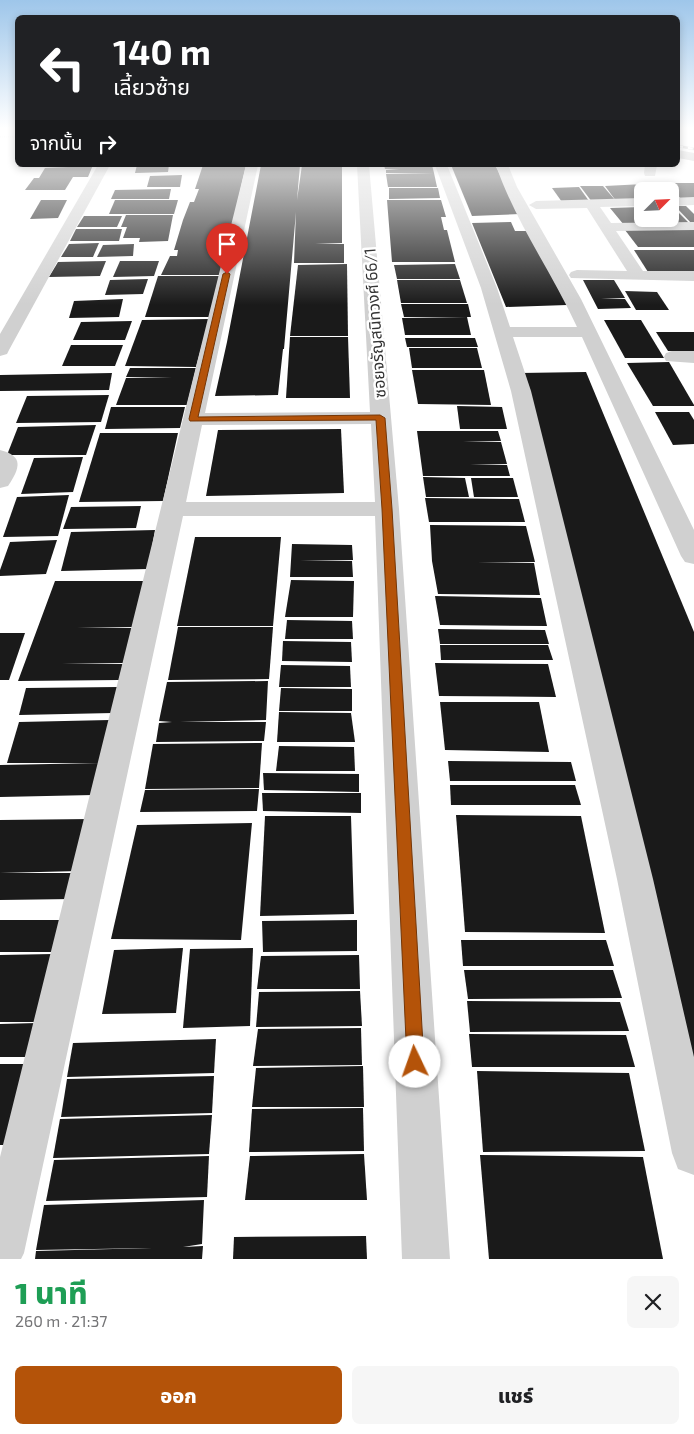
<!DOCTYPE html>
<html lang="th">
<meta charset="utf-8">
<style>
body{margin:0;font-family:"Exo 2","Noto Sans Thai",sans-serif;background:#f6f6f6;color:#202124;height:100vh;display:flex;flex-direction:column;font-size:19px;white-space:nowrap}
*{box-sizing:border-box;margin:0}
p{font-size:16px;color:#757577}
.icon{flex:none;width:28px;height:28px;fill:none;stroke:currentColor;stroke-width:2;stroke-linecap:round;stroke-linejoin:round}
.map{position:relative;height:1259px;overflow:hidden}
.details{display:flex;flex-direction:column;background:#fff;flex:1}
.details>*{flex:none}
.hud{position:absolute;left:15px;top:15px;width:665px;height:152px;border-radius:8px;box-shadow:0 2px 8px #0003;background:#202124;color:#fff;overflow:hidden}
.needle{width:32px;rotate:66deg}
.tools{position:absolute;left:634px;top:182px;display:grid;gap:10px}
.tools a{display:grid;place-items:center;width:45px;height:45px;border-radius:8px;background:#fff;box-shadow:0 2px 8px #0003;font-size:25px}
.pin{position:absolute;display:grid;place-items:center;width:42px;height:42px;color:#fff;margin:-51px -21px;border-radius:50% 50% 50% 0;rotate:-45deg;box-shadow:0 0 5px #0007}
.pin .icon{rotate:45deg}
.me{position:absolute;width:55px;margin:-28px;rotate:357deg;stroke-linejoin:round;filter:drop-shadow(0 0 4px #0008)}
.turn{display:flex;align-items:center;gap:18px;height:105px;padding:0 15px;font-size:22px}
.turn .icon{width:65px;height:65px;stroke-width:2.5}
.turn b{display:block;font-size:35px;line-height:42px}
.then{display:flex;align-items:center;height:48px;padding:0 15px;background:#0003;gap:10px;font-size:19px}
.round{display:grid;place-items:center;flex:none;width:52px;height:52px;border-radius:8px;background:#f6f6f6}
.overview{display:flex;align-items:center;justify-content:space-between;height:85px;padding:0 15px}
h1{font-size:30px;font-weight:800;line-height:38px;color:#1e9e55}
.button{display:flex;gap:10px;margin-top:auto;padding:10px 15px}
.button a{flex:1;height:58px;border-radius:8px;background:#b45309;color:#fff;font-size:20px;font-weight:800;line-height:58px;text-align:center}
.button a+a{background:#f6f6f6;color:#202124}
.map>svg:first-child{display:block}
</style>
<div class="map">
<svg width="694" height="1259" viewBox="0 0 694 1259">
<rect width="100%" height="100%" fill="#fff"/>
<g fill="#1a1a1a">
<path d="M19,165h46v2h-47z"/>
<path d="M68,165h25l-5,12h-15l-8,13h-40l9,-12h5l6,-10 23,-1z"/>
<path d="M137,165h32l-1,7 -33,1z"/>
<path d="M203,165h43l-25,110h-60l9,-19h7l1,-6h-4l9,-30 7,-18h4l5,-13h-4z"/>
<path d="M261,165h39l-3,35 5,-35h40v78l-27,1h29v19h-50l2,-51 -12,137h-44h43l-5,46 -63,1 12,-54z"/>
<path d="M384,165h48l2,8h-48v-3l13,-1h-14z"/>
<path d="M451,165h44l25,49 -48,2z"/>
<path d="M434,173l3,14h-49l-2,-13z"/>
<path d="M182,175l-2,12h-33l3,-11z"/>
<path d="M663,183l17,17h-10v-9h-28v9l-26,1 -11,-15z"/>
<path d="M666,183h28v16l-12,1z"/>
<path d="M580,186h23l13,15 -24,1z"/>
<path d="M579,187l10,14 -27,1 -10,-14z"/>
<path d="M389,188h49l2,10 -51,1z"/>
<path d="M171,189l-2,10h-58l4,-9z"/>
<path d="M41,200h26l-9,18 -28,1z"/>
<path d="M115,200h63l-4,14h-65z"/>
<path d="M387,200h54l5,17h-5l3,13h3l8,32h-63z"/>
<path d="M675,206h11l8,8v10h-2z"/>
<path d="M642,207v9l-3,-3 10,12h-25l-14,-17z"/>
<path d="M670,207h3l17,17h-12l-8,-8z"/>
<path d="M126,215h47l-5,26 -29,1 1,-4h-17l4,-11h-6z"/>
<path d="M84,216h38l-5,11h-40z"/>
<path d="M511,222l4,9h13l39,74 -61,2 -34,-84z"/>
<path d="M76,229h46l-3,12h-49z"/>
<path d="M694,229v18h-56l-13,-17z"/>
<path d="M99,243l-6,14h-32l8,-13z"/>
<path d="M134,244l-1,12 -36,1 6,-12z"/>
<path d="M634,250h60v23l-46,-1z"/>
<path d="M106,261l-6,15 -51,1 9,-15z"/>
<path d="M120,261h39l-5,15 -41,1z"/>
<path d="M347,264l1,72h-58l8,-71z"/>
<path d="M455,264l5,15h-63l-3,-14z"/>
<path d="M158,276h63l-9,41h-67z"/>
<path d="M148,279l-5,15 -38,1 5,-15z"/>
<path d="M397,280h63l7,23h-66z"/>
<path d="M583,280h31l11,18 -24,1h24l6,9 -33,1z"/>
<path d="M625,291l32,1 12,18h-33z"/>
<path d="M123,299l-4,18 -50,1 5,-17z"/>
<path d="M401,304h67l3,13h-67z"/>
<path d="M467,317l4,18h-66l-3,-17z"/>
<path d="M209,319l-13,48 -71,-1 17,-46z"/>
<path d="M604,320h37l23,38h-39z"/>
<path d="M132,321l-7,19h-52l8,-18z"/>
<path d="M656,332h38v20l-26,-1z"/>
<path d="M290,337h58l2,61h-64z"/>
<path d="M405,338h70l3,9h-71z"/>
<path d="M71,345h52l-8,21h-53z"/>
<path d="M409,348h68l5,20h-70z"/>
<path d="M669,362l25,43v1h-41l-26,-43z"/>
<path d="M130,368h66l-9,37h-71l10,-27h46l-46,-1z"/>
<path d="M412,370h72l7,35 -73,-1z"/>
<path d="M586,372l108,260v491l-174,-750z"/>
<path d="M112,373l-3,17 -109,1v-16z"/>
<path d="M109,395l-8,27 -85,1 11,-27z"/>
<path d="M457,406l45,1 5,22h-47z"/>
<path d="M111,407h74l-5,21 -75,1z"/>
<path d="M655,412h34l5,8v24l-21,1z"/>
<path d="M96,425l-10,30h-79l11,-28z"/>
<path d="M341,429l3,64 -138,3 12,-66z"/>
<path d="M417,431h81l3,10 -38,1h38l6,22h-37l37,1 3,11h-87z"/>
<path d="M100,433h78l-15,68 -84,1z"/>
<path d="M83,457l-10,35 -52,2 13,-36z"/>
<path d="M423,477l42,1 4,19h-43z"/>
<path d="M471,478h42l5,19h-44z"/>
<path d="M69,495l-11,41 -55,1 14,-40z"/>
<path d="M425,498l94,1 6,23h-96z"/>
<path d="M141,506l-5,22 -73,1 8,-22z"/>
<path d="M430,525l96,1 9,36h-58l57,1 6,32 -102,-1 -6,-33z"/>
<path d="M155,530l-7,39 -87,2 10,-39z"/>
<path d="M195,537h86l-8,89h-96z"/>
<path d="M57,540l-11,34 -46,2v-6l10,-28z"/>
<path d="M292,544l60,1 1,15 -53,1h52l1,16h-63z"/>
<path d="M291,580l63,1 -1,36h-68z"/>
<path d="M55,581h90l-11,46 -57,1h55l-8,35h-62l61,1 -4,16 -101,1z"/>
<path d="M435,596l106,2 6,28 -107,-1z"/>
<path d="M287,620l65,1 1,18h-68z"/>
<path d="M178,627h95l-4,52 -101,1z"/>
<path d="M438,629l107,1 4,14h-109z"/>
<path d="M0,633h25l-16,47h-9z"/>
<path d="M283,641l68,1 1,20 -70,-1z"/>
<path d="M440,645h108l5,15h-112z"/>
<path d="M435,663l113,1 8,33 -117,-1z"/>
<path d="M281,665l69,1 1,21h-72z"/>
<path d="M268,681l-2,39 -86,2h86l-2,19 -108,1 3,-19 13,-1 -13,-1 8,-39z"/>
<path d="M118,687l-5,26 -94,2 7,-27z"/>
<path d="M281,688l71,1v22h-73z"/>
<path d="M440,702h99l10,50 -104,-2z"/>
<path d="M279,712l72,1 4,29h-78z"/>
<path d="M110,720l-11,43h-92l12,-41z"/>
<path d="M262,743l-3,45 -114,1 8,-45z"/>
<path d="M279,746l75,1 1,24h-79z"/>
<path d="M448,761l123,1 5,19h-126z"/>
<path d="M100,763l-7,32 -93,2v-32z"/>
<path d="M263,773l96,1v18l-95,-2z"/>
<path d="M450,785h125l6,20h-130z"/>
<path d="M259,789l-2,22 -117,1 5,-22z"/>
<path d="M262,793h99v20l-98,-2z"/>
<path d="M456,815l125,1 24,117 -140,-1z"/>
<path d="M265,816h86l3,98 -94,2z"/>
<path d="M91,819l-12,52 -79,2v-53z"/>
<path d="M252,823l-11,117 -130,-1 26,-114z"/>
<path d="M0,873h79l-7,26 -72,1z"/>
<path d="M0,920h63l-7,32h-56z"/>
<path d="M357,920v31l-94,1 -1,-31z"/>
<path d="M461,940h145l8,26h-151z"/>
<path d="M183,948l-7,65 -74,1 12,-64z"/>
<path d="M253,948l-3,78 -67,2 7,-79z"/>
<path d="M53,954l-15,68h-38v-67z"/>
<path d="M359,955l1,34h-103l4,-33z"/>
<path d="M464,970h149l9,28 -154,1z"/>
<path d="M360,991l2,35 -106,1 3,-35z"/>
<path d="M467,1001l153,1 9,29 -159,1z"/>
<path d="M37,1023l-9,34h-28v-33z"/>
<path d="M361,1028l1,37 -109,1 5,-37z"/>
<path d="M469,1034l157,1 9,32h-163z"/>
<path d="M216,1039l-2,34 -147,4 6,-34z"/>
<path d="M0,1064h28l-18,81h-10z"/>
<path d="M363,1066l1,41h-112l4,-39z"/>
<path d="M477,1071l152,2 16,78 -162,1z"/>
<path d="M214,1076l-2,37 -151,4 6,-38z"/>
<path d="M363,1108l1,43 -115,1 3,-43z"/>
<path d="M212,1115l-3,39 -156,4 7,-39z"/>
<path d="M364,1154l3,46h-122l5,-44z"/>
<path d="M480,1155l163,2 20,102h-174z"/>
<path d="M209,1156l-2,41 -161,4 8,-41z"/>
<path d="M204,1200l-2,44 -19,3 20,-1 -1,13h-167l1,-8 116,-3 -116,2 8,-45z"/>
<path d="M366,1236l1,23h-134l1,-22z"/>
</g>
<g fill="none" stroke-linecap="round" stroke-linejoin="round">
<path stroke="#cdcdcd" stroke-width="1" stroke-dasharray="1 1" stroke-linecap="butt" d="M0,137h18"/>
<g fill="#d0d0d0" fill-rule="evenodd">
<path d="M98,165h12l-101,185 -2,4 -7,2v-22z"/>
<path d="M246,165h12l-53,248 165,-1 -13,-247h12l30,344 51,750h-48l-27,-743h-192l-159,737 -3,6h-21v-102zM371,424l4,78h-189l16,-77z"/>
<path d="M435,165h12l50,123 13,39h67c-25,-55 -62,-105 -81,-162h12l9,22 64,112 113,231v34l-9,-2 -4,-6 -99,-219h-69l18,54 122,488 41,178v118l-16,-6 -6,-16 -55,-274 -106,-488 -30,-103z"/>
<path d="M645,165h12l-2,11h-10l-1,-3z"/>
<path d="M694,197v8l-24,1v-8z"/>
<path d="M642,198v8l-42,1 11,16 83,-1v8l-78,1 27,40h51v10l-123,-3 -2,-3 2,-3 6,-2 50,1 -40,-63 -51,1 -7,-4 7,-4z"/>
<path d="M673,351h21v12l-28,-2 -2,-4 2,-4z"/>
<path d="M0,450c24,6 20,18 8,36l-8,2z"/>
</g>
<path fill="#ababab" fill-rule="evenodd" d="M678,150l16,3v8l-16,-3z"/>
<defs>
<path id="rail" d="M678,146l16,3"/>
</defs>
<use href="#rail" stroke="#888" stroke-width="2.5"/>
<use href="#rail" stroke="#fff" stroke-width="2" stroke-dasharray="5" stroke-linecap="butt"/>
</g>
<linearGradient id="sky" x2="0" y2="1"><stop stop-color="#9ec6ea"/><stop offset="0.42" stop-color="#fff"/><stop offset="1" stop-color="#fff" stop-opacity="0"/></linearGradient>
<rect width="694" height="305" fill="url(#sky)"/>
<path fill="#b45309" stroke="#753606" d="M227,272l3,2 -32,143 182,-2 5,3 7,91 32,553 -3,6 -6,2 -6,-2 -2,-6 -25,-553 -6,-89 -186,1 -1,-2 34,-145z"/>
<g text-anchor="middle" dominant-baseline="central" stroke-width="5" stroke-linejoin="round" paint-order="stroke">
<g font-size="16" fill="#333" stroke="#fff">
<text transform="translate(374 323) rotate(-94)">ซอยจรัญสนิทวงศ์ 66/1</text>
</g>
</g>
</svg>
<div class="tools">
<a><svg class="needle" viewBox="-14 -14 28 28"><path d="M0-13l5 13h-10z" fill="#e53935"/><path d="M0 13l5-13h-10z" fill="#757577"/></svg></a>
</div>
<div class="pin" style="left:227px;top:274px;background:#d93025"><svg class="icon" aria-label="arrive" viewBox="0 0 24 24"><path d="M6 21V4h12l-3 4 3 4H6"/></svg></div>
<svg class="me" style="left:415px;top:1062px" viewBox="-20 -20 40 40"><circle r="19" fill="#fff"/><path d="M0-13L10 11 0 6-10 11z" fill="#b45309"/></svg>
<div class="hud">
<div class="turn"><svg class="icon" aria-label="left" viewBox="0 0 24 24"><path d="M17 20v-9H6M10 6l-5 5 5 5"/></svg><div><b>140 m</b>เลี้ยวซ้าย</div></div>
<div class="then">จากนั้น<svg class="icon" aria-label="right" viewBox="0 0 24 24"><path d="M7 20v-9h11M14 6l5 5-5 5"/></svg></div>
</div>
</div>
<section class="details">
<div class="overview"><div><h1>1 นาที</h1><p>260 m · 21:37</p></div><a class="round"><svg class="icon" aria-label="close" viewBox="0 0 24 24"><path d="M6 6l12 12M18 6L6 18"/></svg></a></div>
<div class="button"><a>ออก</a><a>แชร์</a></div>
</section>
